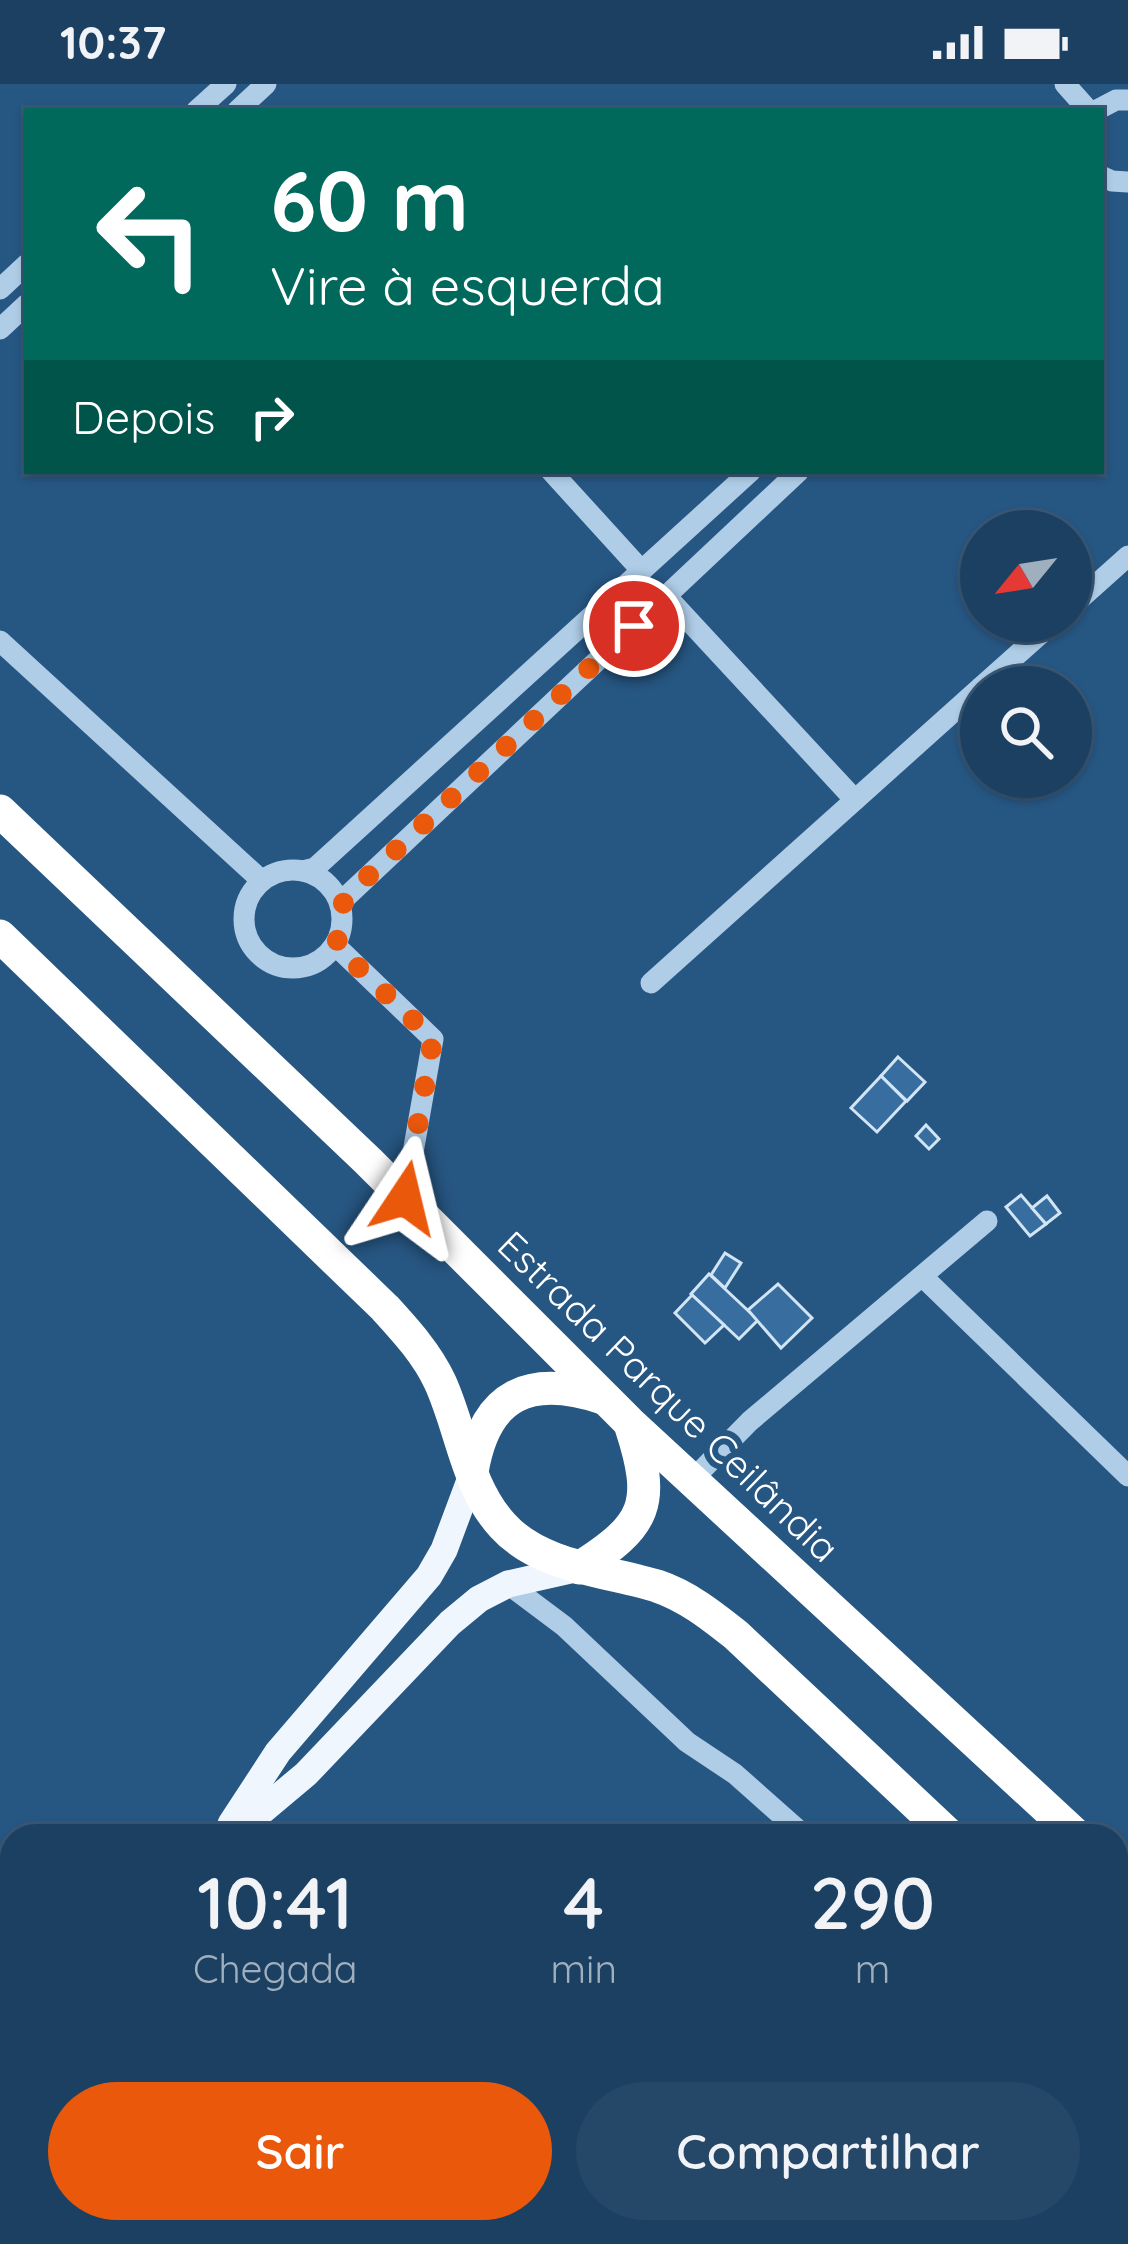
<!DOCTYPE html>
<html lang="pt">
<meta charset="utf-8">
<style>
body{margin:0;font-family:Quicksand,sans-serif;background:#254768;color:#f1f3f6;height:100vh;display:flex;flex-direction:column;font-size:45px;white-space:nowrap}
*{box-sizing:border-box;margin:0}
p{font-size:39px;color:#a0afbe}
.icon{flex:none;width:66px;height:66px;fill:none;stroke:currentColor;stroke-width:2;stroke-linecap:round;stroke-linejoin:round}
.map{position:relative;flex:1;overflow:hidden}
.details{position:absolute;left:0px;top:1740px;width:1128px;height:420px;display:flex;flex-direction:column;background:#1c4062;border-radius:36px 36px 0 0;box-shadow:0 3px 9px #0004,0 0 0 3px #3a5977}
.details>*{flex:none}
.hud{position:absolute;left:24px;top:24px;width:1080px;height:366px;border-radius:0px;box-shadow:0 3px 9px #0004,0 0 0 3px #3a5977;background:#00695c;color:#fff;overflow:hidden}
.needle{width:78px;rotate:240deg}
.controls{position:absolute;left:960px;top:426px;display:grid;gap:24px}
.controls a{display:grid;place-items:center;width:132px;height:132px;border-radius:50%;background:#1c4062;box-shadow:0 3px 9px #0004,0 0 0 3px #3a5977;font-size:60px}
.pin{position:absolute;display:grid;place-items:center;width:102px;height:102px;color:#fff;margin:-51px;border:6px solid #fff;border-radius:50%;box-shadow:0 3px 12px #0007}
.me{position:absolute;width:132px;margin:-66px;rotate:10deg;stroke-linejoin:round;filter:drop-shadow(0 0 9px #0008)}
.turn{display:flex;align-items:center;gap:42px;height:252px;padding:0 48px;font-size:54px}
.turn .icon{width:156px;height:156px;stroke-width:2.5}
.turn b{display:block;font-size:84px;line-height:102px}
.then{display:flex;align-items:center;height:114px;padding:0 48px;background:#0003;gap:24px;font-size:45px}
.eta{display:flex;justify-content:space-evenly;align-items:center;height:204px;text-align:center}
.eta b{font-size:72px;font-weight:600;line-height:84px}
.primary-button{display:flex;gap:24px;margin-top:auto;padding:24px 48px}
.primary-button a{flex:1;height:138px;border-radius:72px;background:#ea580c;color:#fff;font-size:48px;font-weight:600;line-height:138px;text-align:center}
.primary-button a+a{background:#254768;color:#f1f3f6}
.status{display:flex;justify-content:space-between;align-items:center;height:84px;padding:0 60px;background:#1c4062;direction:ltr}
.status svg{height:33px;fill:currentColor}
.map>svg:first-child{display:block}
</style>
<div class="status"><b>10:37</b><svg viewBox="0 0 49 12"><path d="M0 12V9h3v3zM5 12V6h3v6zM10 12V3h3v9zM15 12V0h3v12zM26 1h20v11H26zM47 4h2v5h-2z"/></svg></div>
<div class="map">
<svg width="1128" height="2160" viewBox="0 0 1128 2160">
<rect width="100%" height="100%" fill="#265682"/>
<g fill="#376e9f" stroke="#d2e5f5" stroke-width="3">
<path d="M898,973l27,25 -18,19 -26,-25z"/>
<path d="M881,992l25,25 -29,31 -26,-24z"/>
<path d="M926,1041l13,14 -10,10 -13,-13z"/>
<path d="M1021,1111l25,29 -16,12 -24,-29z"/>
<path d="M1047,1112l13,17 -14,11 -14,-16z"/>
<path d="M725,1169l16,10 -16,25 -14,-13z"/>
<path d="M709,1190l49,46 -19,19 -48,-45z"/>
<path d="M778,1200l34,34 -31,30 -33,-38z"/>
<path d="M692,1211l32,30 -19,18 -30,-30z"/>
</g>
<g fill="none" stroke-linecap="round" stroke-linejoin="round">
<g stroke="#afcde7" stroke-width="21">
<path d="M1065,0l24,27"/>
<path d="M196,27l30,-27"/>
<path d="M237,27l29,-27"/>
<path d="M1095,27l21,-11h12"/>
<path d="M1101,92l11,5 16,1"/>
<path d="M0,205l27,-25"/>
<path d="M0,245l27,-25"/>
<path d="M551,387l91,100"/>
<path d="M666,512l189,204"/>
<path d="M1071,523l57,-51"/>
<path d="M0,557l261,239"/>
<path d="M981,603l74,-66"/>
<circle cx="293" cy="835" r="49"/>
<path d="M303,787l12,-3 436,-397"/>
<path d="M341,823l4,-9 454,-427"/>
<path d="M335,861l98,94 -28,159"/>
<path d="M651,899l330,-296"/>
<path d="M923,1193l205,199"/>
<path d="M692,1396l58,-59 237,-200"/>
<path d="M508,1500l56,42 123,116 48,32 70,62"/>
<path d="M1116,2021l12,15"/>
<path d="M968,2160l11,-12"/>
</g>
<g stroke="#f0f6fd" stroke-width="27">
<path d="M231,1740l47,-72 151,-176 15,-26 28,-75"/>
<path d="M232,1752l74,-62 144,-151 29,-24 29,-15 71,-16"/>
<path d="M0,1996l12,-13"/>
</g>
<g stroke="#fff" stroke-width="33">
<path d="M0,727l368,350 261,261 448,414"/>
<path d="M0,852l385,372c21,23 42,46 55,74 22,48 26,104 63,144 37,41 105,45 154,60 30,10 55,30 79,49l214,201"/>
<path d="M472,1388c13,-79 58,-98 131,-74"/>
<path d="M579,1484c68,-43 77,-64 52,-141"/>
<path d="M1116,1788l12,11"/>
<path d="M1116,1908l12,11"/>
</g>
</g>
<g fill="none" stroke-linecap="round" stroke-linejoin="round">
<path stroke="#ea580c" stroke-width="21" stroke-dasharray="0 37.8" d="M405,1114l28,-159 -98,-94c9,-16 4,-31 10,-47l289,-272"/>
</g>
<g text-anchor="middle" dominant-baseline="central" stroke-width="12" stroke-linejoin="round" paint-order="stroke">
<g font-size="39" fill="#fff" stroke="#265682">
<text transform="translate(669 1312) rotate(44)">Estrada Parque Ceilândia</text>
</g>
</g>
</svg>
<div class="controls">
<a><svg class="needle" viewBox="-14 -14 28 28"><path d="M0-13l5 13h-10z" fill="#e53935"/><path d="M0 13l5-13h-10z" fill="#a0afbe"/></svg></a>
<a><svg class="icon" aria-label="search" viewBox="0 0 24 24"><circle cx="10" cy="10" r="6"/><path d="M15 15l6 6"/></svg></a>
</div>
<div class="pin" style="left:634px;top:542px;background:#d93025"><svg class="icon" aria-label="arrive" viewBox="0 0 24 24"><path d="M6 21V4h12l-3 4 3 4H6"/></svg></div>
<svg class="me" style="left:405px;top:1114px" viewBox="-20 -20 40 40"><path d="M0-17L14 15 0 8-14 15z" fill="#ea580c" stroke="#fff" stroke-width="4"/></svg>
<div class="hud">
<div class="turn"><svg class="icon" aria-label="left" viewBox="0 0 24 24"><path d="M17 20v-9H6M10 6l-5 5 5 5"/></svg><div><b>60 m</b>Vire à esquerda</div></div>
<div class="then">Depois<svg class="icon" aria-label="right" viewBox="0 0 24 24"><path d="M7 20v-9h11M14 6l5 5-5 5"/></svg></div>
</div>
<section class="details">
<div class="eta">
<div><b>10:41</b><p>Chegada</p></div>
<div><b>4</b><p>min</p></div>
<div><b>290</b><p>m</p></div>
</div>
<div class="primary-button"><a>Sair</a><a>Compartilhar</a></div>
</section>
</div>
